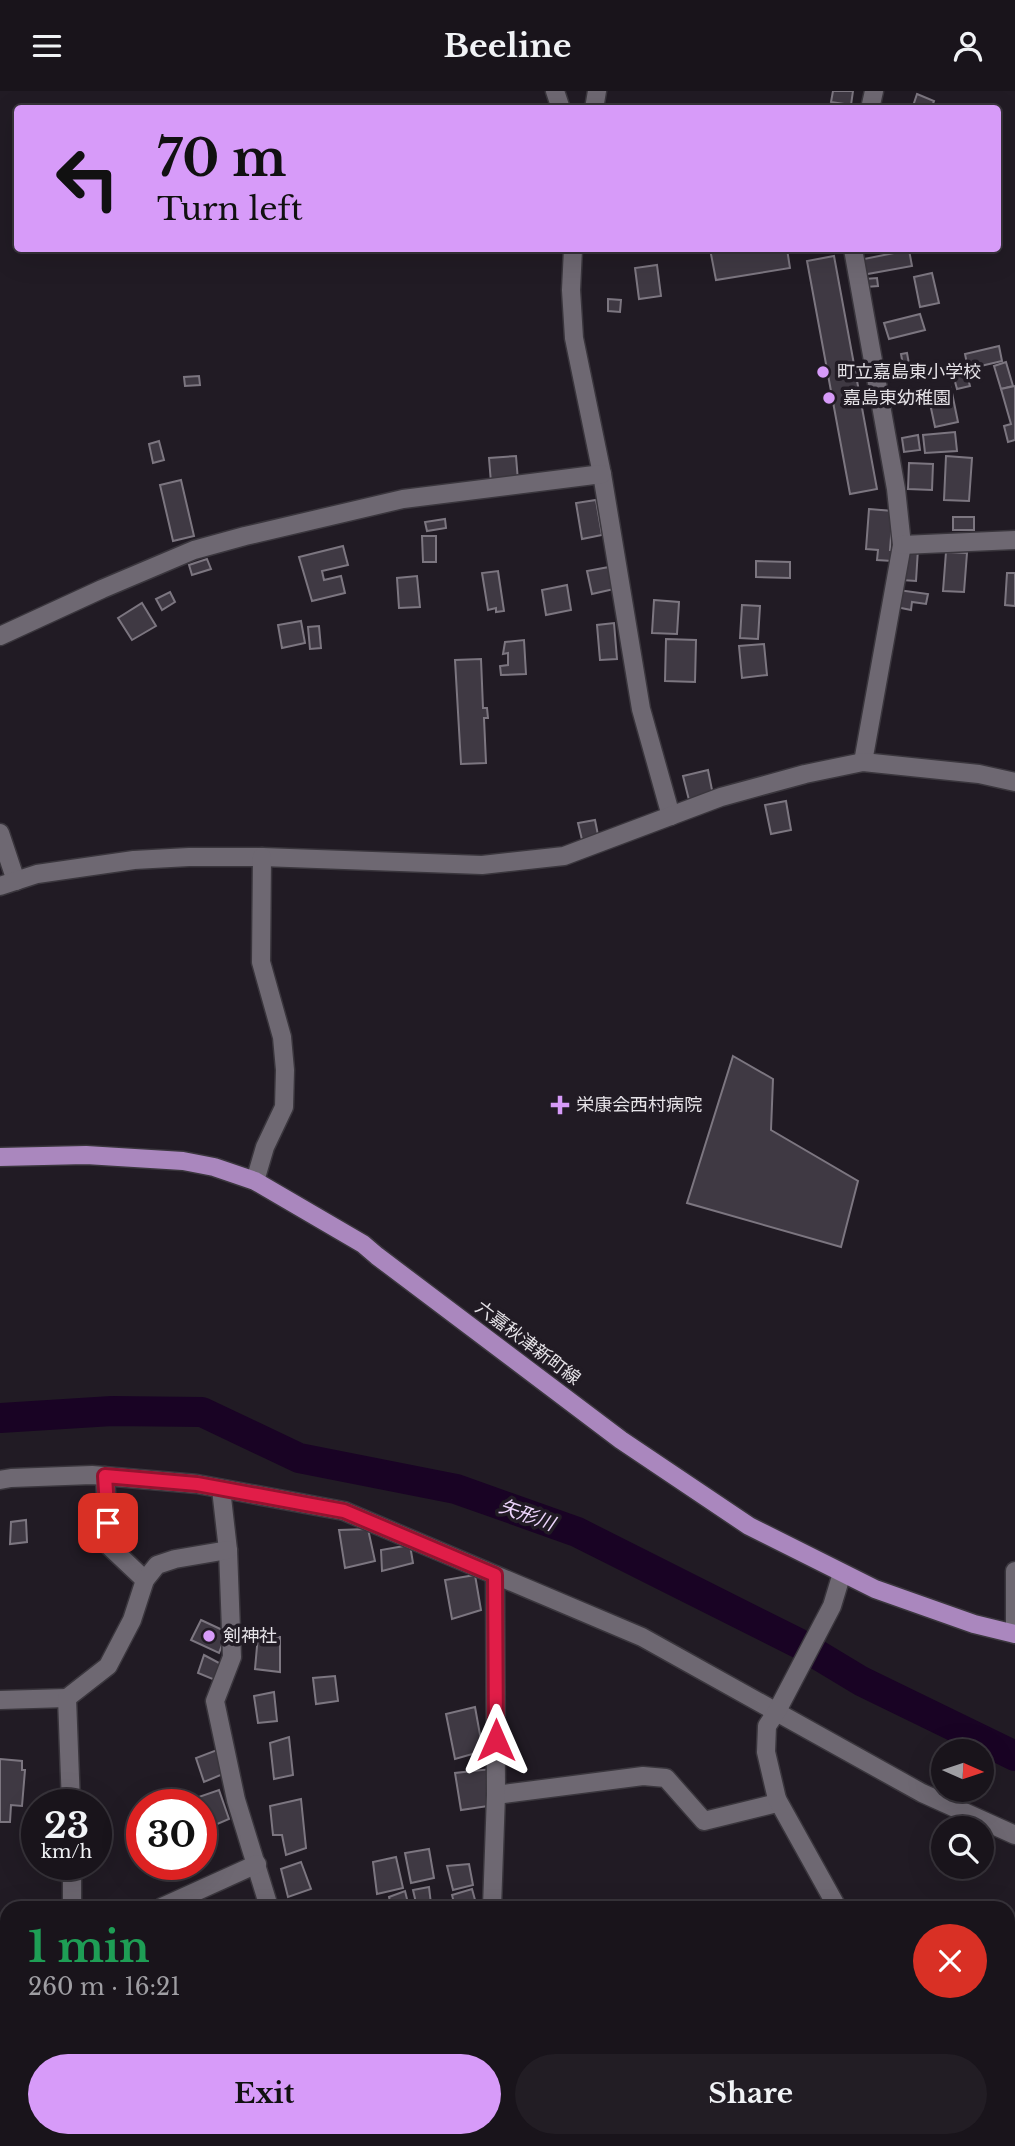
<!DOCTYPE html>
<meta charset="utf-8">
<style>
body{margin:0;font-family:"Libre Baskerville","Noto Sans JP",serif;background:#221d24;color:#f1f3f6;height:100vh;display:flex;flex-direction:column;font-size:26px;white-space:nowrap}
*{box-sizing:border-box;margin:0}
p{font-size:23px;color:#9f9ea3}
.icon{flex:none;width:38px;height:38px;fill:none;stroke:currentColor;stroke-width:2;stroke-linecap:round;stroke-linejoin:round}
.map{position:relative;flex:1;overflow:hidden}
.panel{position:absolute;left:0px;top:1810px;width:1015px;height:247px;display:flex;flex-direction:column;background:#19141b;border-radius:21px 21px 0 0;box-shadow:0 7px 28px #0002,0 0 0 2px #37333a}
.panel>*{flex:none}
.top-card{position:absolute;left:14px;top:14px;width:987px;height:147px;border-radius:7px;box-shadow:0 7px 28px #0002,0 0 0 2px #37333a;background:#d79bf9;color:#111;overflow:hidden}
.needle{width:46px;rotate:93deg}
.controls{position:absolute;left:931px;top:1648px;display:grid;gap:14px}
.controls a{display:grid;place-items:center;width:63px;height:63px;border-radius:50%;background:#19141b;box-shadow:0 7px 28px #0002,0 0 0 2px #37333a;font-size:35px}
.speed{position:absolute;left:21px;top:1698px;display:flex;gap:14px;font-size:35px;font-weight:700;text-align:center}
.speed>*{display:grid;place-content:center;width:91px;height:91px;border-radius:50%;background:#19141b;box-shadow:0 7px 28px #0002,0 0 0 2px #37333a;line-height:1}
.speed small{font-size:18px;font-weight:400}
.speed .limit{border:10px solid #d22;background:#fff;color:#111}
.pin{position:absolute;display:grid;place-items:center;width:60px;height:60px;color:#fff;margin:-30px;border-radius:14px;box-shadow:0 4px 10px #0006}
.me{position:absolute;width:77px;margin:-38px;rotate:0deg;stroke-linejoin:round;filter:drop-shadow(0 0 5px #0008)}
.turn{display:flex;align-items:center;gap:24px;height:147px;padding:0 28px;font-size:32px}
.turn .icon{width:91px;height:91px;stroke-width:2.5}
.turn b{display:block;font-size:49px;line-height:60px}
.round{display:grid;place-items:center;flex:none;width:74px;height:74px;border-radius:37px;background:#221d24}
.headline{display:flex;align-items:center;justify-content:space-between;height:119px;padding:0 28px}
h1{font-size:42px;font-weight:800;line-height:52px;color:#1e9e55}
.action{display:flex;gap:14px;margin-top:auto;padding:14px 28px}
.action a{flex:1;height:80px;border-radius:42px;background:#d79bf9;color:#111;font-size:28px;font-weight:800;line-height:80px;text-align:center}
.action a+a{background:#221d24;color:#f1f3f6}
header{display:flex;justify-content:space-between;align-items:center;height:91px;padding:0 28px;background:#19141b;font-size:32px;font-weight:800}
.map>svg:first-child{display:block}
</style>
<header><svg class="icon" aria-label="menu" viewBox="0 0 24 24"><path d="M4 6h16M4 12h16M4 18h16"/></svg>Beeline<svg class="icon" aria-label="person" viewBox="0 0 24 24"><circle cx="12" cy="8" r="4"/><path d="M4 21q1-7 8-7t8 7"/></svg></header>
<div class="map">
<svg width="1015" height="2055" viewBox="0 0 1015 2055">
<rect width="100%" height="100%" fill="#211b24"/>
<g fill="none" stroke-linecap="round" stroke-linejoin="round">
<path stroke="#190324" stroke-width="30" d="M0,1327l112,-7 90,1 97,46 157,31 121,43 221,111 63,38 154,75"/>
</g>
<g fill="#3f3943" stroke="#7c7680" stroke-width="2">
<path d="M833,0h20l-2,14 -20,-3z"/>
<path d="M917,3l17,7 -3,8h-19z"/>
<path d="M710,158h77l3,19 -74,12z"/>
<path d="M909,159l3,16 -50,9 -3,-15z"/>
<path d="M834,165l43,233 -27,5 -43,-233z"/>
<path d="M657,174l4,31 -22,3 -4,-31z"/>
<path d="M932,182l7,30 -19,4 -6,-30z"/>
<path d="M877,187l1,8 -12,1 -1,-8z"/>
<path d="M608,208l13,1 -1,12 -12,-1z"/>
<path d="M920,223l5,16 -36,9 -5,-16z"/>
<path d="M999,255l3,15 -34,8 -3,-15z"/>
<path d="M907,262l2,11 -6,1 -2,-11z"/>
<path d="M1006,271l7,24 -12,3 -7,-23z"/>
<path d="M915,273l1,8 -12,3 -2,-8z"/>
<path d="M967,284l3,11 -13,3 -3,-11z"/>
<path d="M199,285l1,9 -15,1 -1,-9z"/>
<path d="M1015,295v54l-7,2 -4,-16 7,-2 -10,-35z"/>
<path d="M951,297l7,34 -23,5 -7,-33z"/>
<path d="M955,341l2,19 -32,2 -2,-18z"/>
<path d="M918,344l2,15 -16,2 -2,-14z"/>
<path d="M159,350l5,19 -11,3 -4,-19z"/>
<path d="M516,365l2,25 -27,2 -2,-25z"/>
<path d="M946,365l26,2 -3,43 -25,-1z"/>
<path d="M909,372l24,1 -1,26 -24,-1z"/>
<path d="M181,389l13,56 -21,5 -13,-56z"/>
<path d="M596,409l6,35 -20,4 -6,-36z"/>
<path d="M869,418l24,2 -3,39h2v11l-15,-1 1,-10 -12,-1z"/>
<rect x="953" y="426" width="21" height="13"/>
<path d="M445,428l1,9 -19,3 -2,-9z"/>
<path d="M422,445h14v26h-13z"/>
<path d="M343,455l5,19 -26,6 2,9 17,-4 4,17 -33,8 -13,-44z"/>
<path d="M904,457l14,1 -2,32 -14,-1z"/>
<path d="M946,461l21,1 -3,39 -21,-1z"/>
<path d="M207,468l4,10 -19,6 -3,-10z"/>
<path d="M756,470l34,1v16l-34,-1z"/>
<path d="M609,476l5,22 -22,5 -5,-23z"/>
<path d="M498,480l6,40 -8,1v-4l-8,2 -6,-37z"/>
<path d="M1007,482h8v33l-10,-1z"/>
<path d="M417,485l3,31 -21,1 -2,-30z"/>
<path d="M567,494l4,25 -25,5 -4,-25z"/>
<path d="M898,499l30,4 -2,10 -14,-2 -1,8 -15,-3z"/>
<path d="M170,501l5,10 -13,8 -6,-11z"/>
<path d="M654,509l25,2 -2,32 -25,-1z"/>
<path d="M142,512l14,23 -24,14 -14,-22z"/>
<path d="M742,514l18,1 -2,33 -18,-1z"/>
<path d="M301,530l4,22 -23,5 -4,-23z"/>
<path d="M614,532l3,36 -17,1 -3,-35z"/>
<path d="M319,535l2,22 -11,1 -2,-22z"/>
<path d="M666,548l30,1 -1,42 -30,-1z"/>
<path d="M524,549l2,34 -25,1 -1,-9 8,-1v-12l-5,1 2,-12z"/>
<path d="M764,553l3,31 -25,3 -3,-32z"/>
<path d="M481,568l2,49h4l1,10h-4l2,45 -25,1 -6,-104z"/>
<path d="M708,679l5,25 -24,5 -6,-24z"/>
<path d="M786,710l5,29 -20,4 -6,-29z"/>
<path d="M595,729l4,20 -16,4 -5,-21z"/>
<path d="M733,965l40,23 -2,51 87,51 -17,66 -154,-44z"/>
<path d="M26,1429l1,22 -17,2 1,-22z"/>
<path d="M368,1438l7,32 -30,7 -6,-38z"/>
<path d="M410,1454l3,18 -31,8 -1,-21z"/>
<path d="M475,1484l6,35 -29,9 -7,-39z"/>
<path d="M201,1529l26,12 -8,21 -28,-13z"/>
<path d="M258,1544l22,2v35l-25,-3z"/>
<path d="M204,1564l17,9 -6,16 -17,-7z"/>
<path d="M335,1585l3,25 -22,3 -3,-26z"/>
<path d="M274,1601l3,29 -19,2 -4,-27z"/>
<path d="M475,1616l8,44 -28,8 -9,-45z"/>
<path d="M289,1646l4,38 -19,4 -4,-36z"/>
<path d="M217,1659l6,24 -19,8 -8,-24z"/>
<path d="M0,1668l22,2v9h3l-3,36 -11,-1 -1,17h-10z"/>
<path d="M491,1678l4,36 -34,5 -6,-37z"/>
<path d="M219,1699l10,29 -28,12v-27h-13l-1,-3z"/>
<path d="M301,1708l5,49 -20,7 -4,-20h-9l-3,-29z"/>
<path d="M429,1758l5,29 -23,5 -6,-30z"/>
<path d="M396,1766l7,31 -26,6 -4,-32z"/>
<path d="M301,1771l10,27 -23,8 -7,-28z"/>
<path d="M469,1773l4,21 -20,5 -6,-24z"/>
<path d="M429,1796l2,17 -14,3 -4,-17z"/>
<path d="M472,1798l5,18h-22l-3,-12z"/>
<path d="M405,1800l4,16h-18l-2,-10z"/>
</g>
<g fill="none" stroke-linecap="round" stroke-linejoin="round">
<defs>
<g id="minor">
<path d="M555,0l6,18"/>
<path d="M594,18l3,-18"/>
<path d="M870,18l4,-18"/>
<path d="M573,158l-2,41 3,48 28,136 39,235 30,107"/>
<path d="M853,158l43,240 6,56 -39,217"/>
<path d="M902,454l113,-5"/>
<path d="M0,545l102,-47 92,-39 51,-14 158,-37 199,-25"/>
<path d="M0,742l16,48"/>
<path d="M0,795l37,-12 97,-14 55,-3h73l220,8 82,-9 157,-59 84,-23 58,-12 116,12 36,8"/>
<path d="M255,1090l10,-34 19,-40 1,-37 -3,-33 -21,-75 1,-105"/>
<path d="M105,1385l4,70 36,34"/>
<path d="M0,1389l11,-2 81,-3 105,9 147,27 298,126 280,156 93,42"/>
<path d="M221,1398l7,61 4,107 -17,44 21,99 33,107"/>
<path d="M1015,1543v-63"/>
<path d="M0,1609l67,-2"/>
<path d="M496,1704l147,-19 23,2 38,43 69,-17 4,-5"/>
<path d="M71,1713l-4,-106 41,-32 24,-46 13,-40 12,-15 18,-6 53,-9"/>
<path d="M72,1773v43"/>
<path d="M162,1816l95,-43"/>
<path d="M492,1816l4,-112 -1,-220"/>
<path d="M837,1816l-60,-108 -11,-47 1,-26 10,-15 55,-105 10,-33"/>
<path d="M0,1928l7,1"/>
<path d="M597,2049l3,6"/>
<path d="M949,2049l2,6"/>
<path d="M55,2055l1,-6"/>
<path d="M377,2055v-6"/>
</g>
<path id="major" d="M0,1066l86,-2 97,6 31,6 41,14 108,63 14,12 244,184 128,86 126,63 99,35 41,10"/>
</defs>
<use href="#minor" stroke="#3a363d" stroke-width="21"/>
<use href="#major" stroke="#3a363d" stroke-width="21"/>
<use href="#minor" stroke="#6e6872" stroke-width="18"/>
<use href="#major" stroke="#aa87be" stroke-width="18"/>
</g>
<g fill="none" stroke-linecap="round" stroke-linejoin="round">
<defs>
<path id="route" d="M108,1432l-3,-47 92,8 147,27 151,64 1,165"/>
</defs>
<use href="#route" stroke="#92132f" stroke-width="18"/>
<use href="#route" stroke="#e11d48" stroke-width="12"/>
</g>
<g fill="#d79bf9" stroke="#211b24" stroke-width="2.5">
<circle cx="823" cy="281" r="7"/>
<circle cx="829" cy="307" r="7"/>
<path d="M556.5 1003.5h7v7h7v7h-7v7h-7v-7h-7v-7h7z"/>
<circle cx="209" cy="1545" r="7"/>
</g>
<g text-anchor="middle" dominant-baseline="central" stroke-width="7" stroke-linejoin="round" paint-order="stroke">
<g font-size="18" fill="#e5e2e7" stroke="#211b24" text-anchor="start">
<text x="837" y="281">町立嘉島東小学校</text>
<text x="843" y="307">嘉島東幼稚園</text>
<text x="576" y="1014">栄康会西村病院</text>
<text x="223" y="1545">剣神社</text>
</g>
<g font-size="18" fill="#e5e2e7" stroke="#211b24">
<text transform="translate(528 1252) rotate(37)">六嘉秋津新町線</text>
</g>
<g font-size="19" font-style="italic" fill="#efd6fe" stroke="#211b24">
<text transform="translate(527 1424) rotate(20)">矢形川</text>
</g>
</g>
</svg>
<div class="controls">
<a><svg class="needle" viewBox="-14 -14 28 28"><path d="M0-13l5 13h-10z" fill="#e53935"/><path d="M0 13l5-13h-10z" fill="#9f9ea3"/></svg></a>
<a><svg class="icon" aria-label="search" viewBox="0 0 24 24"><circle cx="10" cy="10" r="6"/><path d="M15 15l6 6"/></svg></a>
</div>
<div class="speed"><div>23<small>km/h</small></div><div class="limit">30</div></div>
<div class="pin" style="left:108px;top:1432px;background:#d93025"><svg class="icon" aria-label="arrive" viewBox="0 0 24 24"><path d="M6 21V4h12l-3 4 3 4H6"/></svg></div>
<svg class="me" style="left:496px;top:1649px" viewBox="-20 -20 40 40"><path d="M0-17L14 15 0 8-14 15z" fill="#e11d48" stroke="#fff" stroke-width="4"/></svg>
<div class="top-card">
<div class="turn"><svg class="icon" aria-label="left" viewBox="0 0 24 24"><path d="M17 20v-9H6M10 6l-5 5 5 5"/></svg><div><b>70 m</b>Turn left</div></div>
</div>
<section class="panel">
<div class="headline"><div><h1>1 min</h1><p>260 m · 16:21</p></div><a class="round" style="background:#d93025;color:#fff"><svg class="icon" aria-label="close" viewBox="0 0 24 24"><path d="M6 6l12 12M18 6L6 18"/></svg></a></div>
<div class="action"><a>Exit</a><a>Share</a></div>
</section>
</div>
